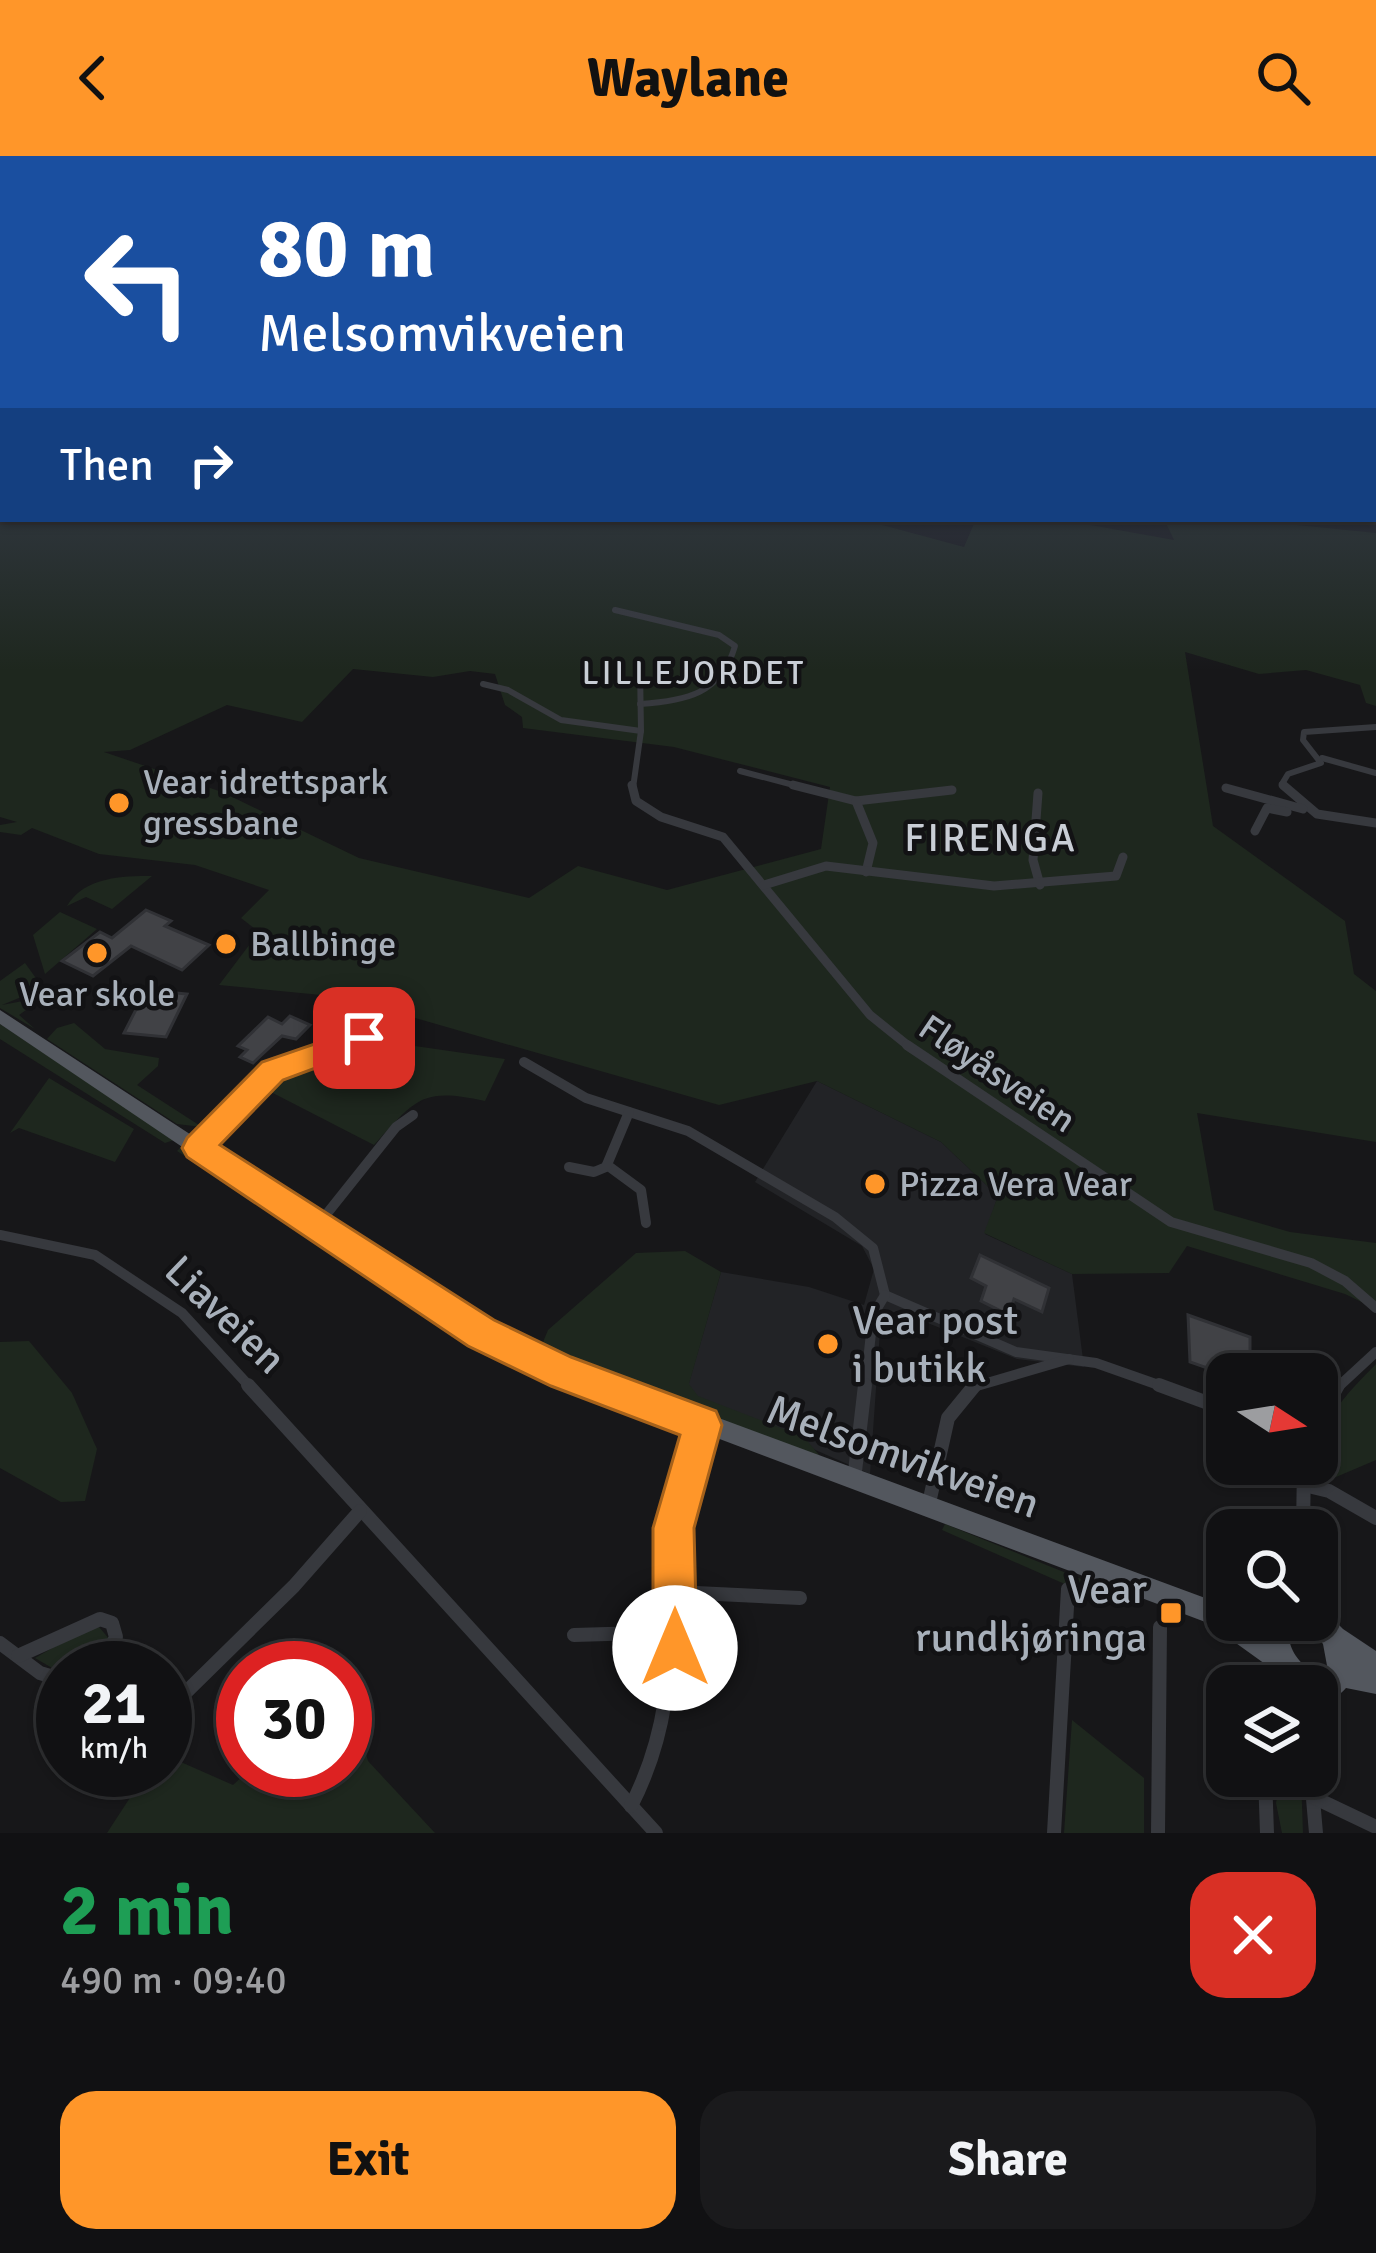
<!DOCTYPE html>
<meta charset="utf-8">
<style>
body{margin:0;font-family:Signika,sans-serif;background:#1a1a1c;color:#f1f3f6;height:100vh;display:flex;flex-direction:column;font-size:45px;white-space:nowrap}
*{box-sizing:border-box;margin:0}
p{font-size:39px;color:#9c9da0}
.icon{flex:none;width:66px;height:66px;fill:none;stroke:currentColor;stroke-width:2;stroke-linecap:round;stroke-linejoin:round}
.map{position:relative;height:1677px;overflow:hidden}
.drawer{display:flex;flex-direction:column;background:#111113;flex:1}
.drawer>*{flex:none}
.guide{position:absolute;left:0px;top:0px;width:1377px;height:366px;box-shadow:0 3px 9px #0004,0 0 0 3px #303133;background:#1a4fa0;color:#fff;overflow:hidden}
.needle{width:78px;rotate:102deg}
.tools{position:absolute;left:1206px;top:1197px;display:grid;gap:24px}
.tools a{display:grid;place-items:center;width:132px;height:132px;border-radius:24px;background:#111113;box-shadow:0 3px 9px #0004,0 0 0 3px #303133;font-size:60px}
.speed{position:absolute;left:36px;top:1485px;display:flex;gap:24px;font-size:60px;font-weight:700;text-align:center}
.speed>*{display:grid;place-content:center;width:156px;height:156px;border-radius:50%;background:#111113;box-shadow:0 3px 9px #0004,0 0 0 3px #303133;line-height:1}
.speed small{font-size:30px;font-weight:400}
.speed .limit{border:18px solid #d22;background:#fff;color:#111}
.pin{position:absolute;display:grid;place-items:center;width:102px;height:102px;color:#fff;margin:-51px;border-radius:24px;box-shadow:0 6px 18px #0006}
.me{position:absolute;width:132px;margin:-66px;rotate:0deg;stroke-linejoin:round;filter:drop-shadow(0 0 9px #0008)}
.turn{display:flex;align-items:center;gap:42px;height:252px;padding:0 60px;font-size:54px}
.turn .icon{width:156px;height:156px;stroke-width:2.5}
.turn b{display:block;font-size:84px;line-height:102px}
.then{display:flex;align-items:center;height:114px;padding:0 60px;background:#0003;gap:24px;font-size:45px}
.round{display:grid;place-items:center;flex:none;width:126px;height:126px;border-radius:36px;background:#1a1a1c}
.headline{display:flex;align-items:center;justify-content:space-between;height:204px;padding:0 60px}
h1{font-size:72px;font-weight:700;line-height:90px;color:#1e9e55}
.button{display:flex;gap:24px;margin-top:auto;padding:24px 60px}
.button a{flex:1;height:138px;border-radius:36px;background:#ff9629;color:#111;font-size:48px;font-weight:700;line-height:138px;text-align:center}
.button a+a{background:#1a1a1c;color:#f1f3f6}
header{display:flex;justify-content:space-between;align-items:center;height:156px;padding:0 60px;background:#ff9629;color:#111;font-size:54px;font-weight:700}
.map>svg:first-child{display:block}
</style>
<header><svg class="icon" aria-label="back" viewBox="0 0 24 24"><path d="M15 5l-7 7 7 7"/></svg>Waylane<svg class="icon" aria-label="search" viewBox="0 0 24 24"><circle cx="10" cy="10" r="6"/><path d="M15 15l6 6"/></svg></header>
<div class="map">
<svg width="1376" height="1677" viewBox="0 0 1376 1677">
<rect width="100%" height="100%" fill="#171719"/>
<path fill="#222326" d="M817,925l124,61 57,54 -13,38 87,40 12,93 -67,-8 -119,-48 -17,6 -11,157 -184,-81 35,-121 88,15 55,18 10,-36 -12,-23 -107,-64z"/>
<g fill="#1e271e" fill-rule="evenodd">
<path d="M0,293l3,70h857l104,28 12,-28h81l117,21 -10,-21h75l137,14v173l-10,-3 -6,-18 -54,-15 -47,4 -74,-22 28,174 132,95 9,53 22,17v151l-179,-29 17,97 76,22 86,11v66l-31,-15 -158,-48 -18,27 -97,1 -88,-41 14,-37 -57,-54 -124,-61 -98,24 -377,-108 -123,-12 40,-53 -18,-14 28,-28 -74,-25 -96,-11 -67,-26 -11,7 -21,-3v-7l17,-3 -17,-5zM353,513l80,8 37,-6 25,3 10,31 17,12 1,11 151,19 156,40 -9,62 -154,41 -89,-24 -49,32 -170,-40 -137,-66 -118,-40 26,-2 97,-45 75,17z"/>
<path d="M152,720l-40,33 -26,-12 -19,9c17,-29 55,-30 85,-30z"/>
<path d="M60,756l37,17 -52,45 -12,-39z"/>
<path d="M25,807l18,25 -41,17 42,-8 -25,18 16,14 -35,-21v-27z"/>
<path d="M74,867l31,26 54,9 -1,8 -21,19 65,42 -25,-3 -130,-85 10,-11z"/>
<path d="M0,868l174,116 -9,3 -165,-104z"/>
<path d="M354,889h54l97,14 -20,42c-64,-14 -69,-2 -111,44l-107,-55z"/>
<path d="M49,922l85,51 -19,33 -96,-34 -9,5z"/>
<path d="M182,990l185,124v3l-190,-122z"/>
<path d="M685,1095l36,21 -32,112 9,12 106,41 16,19 -282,-102 10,-24 88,-77z"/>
<path d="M29,1185l43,52 25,56 -12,52 -24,1 -61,-34v-126z"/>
<path d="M1376,1208v96l-54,23c-15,-51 21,-85 54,-119z"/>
<path d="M945,1368l156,63 -16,6 -143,-63z"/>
<path d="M99,1471l11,13 -18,28 -33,4 -24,-14 47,-27z"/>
<path d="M346,1519l22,86 67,72h-328l41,-63h17v-15l68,30 16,-15h96z"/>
<path d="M1072,1564l72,58v55h-80z"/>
<path d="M1281,1620h20l2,57h-21l-6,-30z"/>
</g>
<g fill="#414246" stroke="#303135" stroke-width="3">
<path d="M146,754l25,11 -6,5 44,19 -27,25 -51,-24 -38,30 -31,-15 38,-29 12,6z"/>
<path d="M146,834l41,4 -21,43 -42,-4z"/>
<path d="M290,860l20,9 -14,14 -14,-3 -29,27 -13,-6 7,-7 -9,-4 30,-29 14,7z"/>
<path d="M980,1099l69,33 -7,24 -28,-13 -5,16 -28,-14 5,-15 -15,-8z"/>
<path d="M1188,1159l62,22v29l-26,-10v18l-34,-12z"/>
</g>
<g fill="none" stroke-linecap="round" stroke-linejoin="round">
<g stroke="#37393e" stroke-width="6">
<path d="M615,454l104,25 16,11c-14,48 -49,55 -95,58"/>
<path d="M483,528l25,6 53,30 80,11"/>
<path d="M1322,602l54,15"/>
<path d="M740,615l65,17"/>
<path d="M633,632l8,-57 -1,-63"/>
<path d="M1286,632l-4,-4 6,-10 33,-11 -18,-23 1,-8 72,-5"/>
</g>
<g stroke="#37393e" stroke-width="9">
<path d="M632,629l4,16 25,16 62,20 147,178 41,33"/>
<path d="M793,629l63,16 96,-11"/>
<path d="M1283,629l34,29 59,9"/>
<path d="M1226,632l77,21"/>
<path d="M1038,637l-5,67 7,25"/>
<path d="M856,645l17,42 -7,29"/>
<path d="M1255,675l12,-23 20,4"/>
<path d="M764,729l62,-19 168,20 122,-10 7,-19"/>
<path d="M335,892l63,-10"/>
</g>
<g stroke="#37393e" stroke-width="10">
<path d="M907,889l264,177 140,41 34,18 31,27"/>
<path d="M524,906l62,36 102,33 147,86 38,31 12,47 131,57 80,11 71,25"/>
<path d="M198,991l75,-76 70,-26"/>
<path d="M607,1009l34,25 5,33"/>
<path d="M569,1011l25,5 12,-5 23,-55"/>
<path d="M317,1070l79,-99 17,-12"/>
<path d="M0,1079l95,20 87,58 69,75"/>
<path d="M865,1232l8,-73 12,-20"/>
<path d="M970,1232l99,-29"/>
<path d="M1337,1232l39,-36"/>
</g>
<g stroke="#37393e" stroke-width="14">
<path d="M248,1229l408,448"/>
<path d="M1159,1229l68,25"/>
<path d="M1317,1266l21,-37"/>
<path d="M854,1324l11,-95"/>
<path d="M1304,1329l25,6 47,27"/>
<path d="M929,1347l19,-85 27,-33"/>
<path d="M1303,1374l1,-66"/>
<path d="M675,1436l125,6"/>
<path d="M1317,1439l5,21"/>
<path d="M574,1479l101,-3"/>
<path d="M0,1487l40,30 23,7"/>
<path d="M18,1500l82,-37 12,4 4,14 -14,31"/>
<path d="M1260,1516l1,14"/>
<path d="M178,1544l116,-114 66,-75"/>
<path d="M1317,1578l14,-47"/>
<path d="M1265,1620l2,57"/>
<path d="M1311,1620l5,57"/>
<path d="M1313,1641l63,30"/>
<path d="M631,1650c48,-93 37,-172 43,-273 2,-35 19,-74 28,-108"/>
<path d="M1054,1677l14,-244"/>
<path d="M1158,1677l2,-206"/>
</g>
<path fill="#53575e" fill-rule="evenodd" d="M0,854l438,286 92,52 686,254 11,5v13h18l19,14 2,-14h24c-5,26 5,40 26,55l12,-4 -5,-27 -14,-17 -4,-7h12v-13l8,4 18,18 33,22v43l-30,-6c-8,10 -17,11 -29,11v-13h-27l-14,-14 -68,-49 -690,-260 -94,-53 -424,-286z"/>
</g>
<linearGradient id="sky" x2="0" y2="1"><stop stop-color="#0d0d0e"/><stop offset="0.54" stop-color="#363c49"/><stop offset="1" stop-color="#363c49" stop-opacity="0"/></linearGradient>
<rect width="1376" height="515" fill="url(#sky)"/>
<path fill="#ff9629" stroke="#a6621b" stroke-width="3" d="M364,871l11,3v16l-92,34 -63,65 274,175 77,37 145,54 6,14 -28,103 3,120 -7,15 -15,7 -16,-7 -6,-15v-120l27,-93 -129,-49 -83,-40 -281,-189 -5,-9 5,-10 75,-76z"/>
<g fill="#ff9629" stroke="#121214" stroke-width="4.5">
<circle cx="119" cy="647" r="12"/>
<circle cx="226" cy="788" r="12"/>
<circle cx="97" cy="797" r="12"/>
<circle cx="875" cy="1028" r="12"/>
<circle cx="828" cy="1188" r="12"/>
<rect x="1159" y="1445" width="24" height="24" rx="6"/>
</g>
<g text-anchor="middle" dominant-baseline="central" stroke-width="9" stroke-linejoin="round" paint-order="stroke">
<g font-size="33" letter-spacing="3" fill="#c9ced6" stroke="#121214">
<text x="694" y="517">LILLEJORDET</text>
</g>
<g font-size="36" fill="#a8b0ba" stroke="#121214" text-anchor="start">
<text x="143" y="626">Vear idrettspark<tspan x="143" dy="41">gressbane</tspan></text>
<text x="250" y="788">Ballbinge</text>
<text x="97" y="838" text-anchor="middle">Vear skole</text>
<text x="899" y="1028">Pizza Vera Vear</text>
</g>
<g font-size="36" fill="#a8b0ba" stroke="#121214">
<text transform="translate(997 918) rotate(34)">Fløyåsveien</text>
</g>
<g font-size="39" letter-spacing="3" fill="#c9ced6" stroke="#121214">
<text x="991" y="682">FIRENGA</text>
</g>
<g font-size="42" fill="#a8b0ba" stroke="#121214">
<text transform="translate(225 1159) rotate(44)">Liaveien</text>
<text transform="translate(903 1301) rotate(20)">Melsomvikveien</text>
</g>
<g font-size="42" fill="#a8b0ba" stroke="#121214" text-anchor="start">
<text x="852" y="1164">Vear post<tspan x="852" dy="48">i butikk</tspan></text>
<text x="1147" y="1433" text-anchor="end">Vear<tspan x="1147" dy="48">rundkjøringa</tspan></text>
</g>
</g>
</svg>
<div class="tools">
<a><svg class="needle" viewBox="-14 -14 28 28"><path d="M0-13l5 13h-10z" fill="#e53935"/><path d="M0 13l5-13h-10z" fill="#9c9da0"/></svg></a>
<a><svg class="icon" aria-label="search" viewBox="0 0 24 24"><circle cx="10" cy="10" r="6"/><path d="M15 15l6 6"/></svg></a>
<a><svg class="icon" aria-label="layers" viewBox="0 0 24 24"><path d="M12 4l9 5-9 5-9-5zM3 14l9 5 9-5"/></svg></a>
</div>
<div class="speed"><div>21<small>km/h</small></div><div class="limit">30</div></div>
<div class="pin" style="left:364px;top:882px;background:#d93025"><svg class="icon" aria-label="arrive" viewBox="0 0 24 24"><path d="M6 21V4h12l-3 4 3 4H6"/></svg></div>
<svg class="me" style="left:675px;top:1492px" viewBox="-20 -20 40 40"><circle r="19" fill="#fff"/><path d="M0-13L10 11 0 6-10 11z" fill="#ff9629"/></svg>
<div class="guide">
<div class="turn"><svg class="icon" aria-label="left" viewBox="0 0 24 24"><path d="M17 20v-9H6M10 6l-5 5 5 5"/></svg><div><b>80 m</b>Melsomvikveien</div></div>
<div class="then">Then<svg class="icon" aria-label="right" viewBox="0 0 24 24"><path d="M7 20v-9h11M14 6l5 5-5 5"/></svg></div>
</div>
</div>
<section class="drawer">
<div class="headline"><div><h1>2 min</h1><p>490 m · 09:40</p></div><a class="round" style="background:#d93025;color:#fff"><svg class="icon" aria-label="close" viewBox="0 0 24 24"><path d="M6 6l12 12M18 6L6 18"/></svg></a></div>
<div class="button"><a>Exit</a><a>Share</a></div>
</section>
